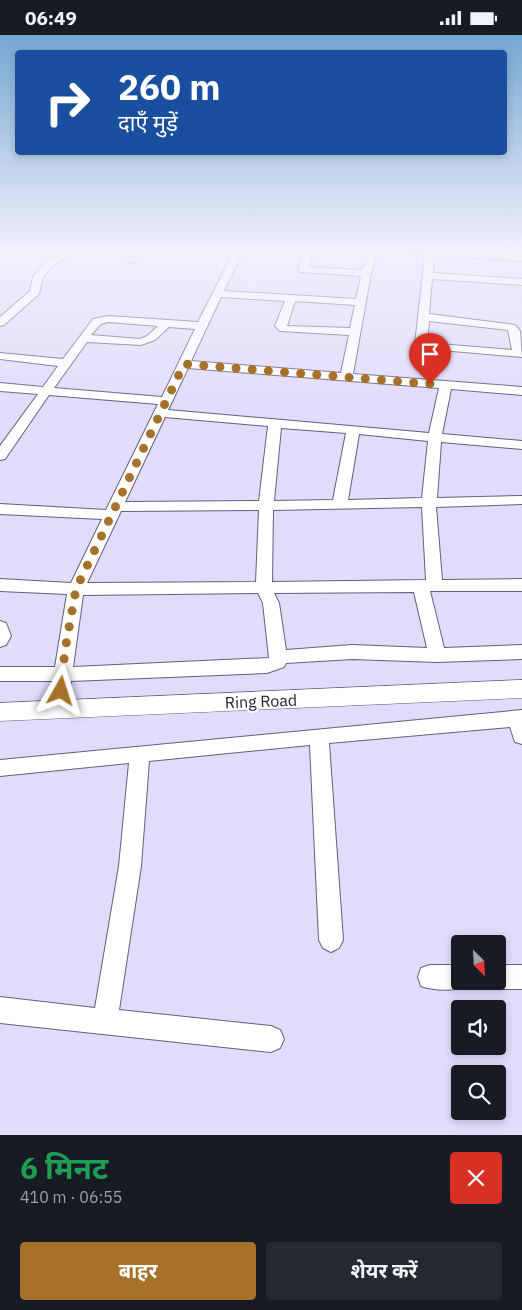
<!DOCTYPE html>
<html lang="hi">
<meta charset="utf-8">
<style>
body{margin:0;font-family:"IBM Plex Sans","Noto Sans Devanagari",sans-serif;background:#242831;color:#f1f3f6;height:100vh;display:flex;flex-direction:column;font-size:19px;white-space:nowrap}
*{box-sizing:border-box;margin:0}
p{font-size:16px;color:#9ea1a6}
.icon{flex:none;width:28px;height:28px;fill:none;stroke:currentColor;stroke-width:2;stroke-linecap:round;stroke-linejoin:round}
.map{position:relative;height:1100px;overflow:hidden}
.details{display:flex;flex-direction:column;background:#171b24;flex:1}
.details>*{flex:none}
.hud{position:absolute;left:15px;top:15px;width:492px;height:105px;border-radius:5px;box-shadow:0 2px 8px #0003;background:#1a4fa0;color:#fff;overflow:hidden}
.needle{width:32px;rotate:156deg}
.fabs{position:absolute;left:451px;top:900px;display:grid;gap:10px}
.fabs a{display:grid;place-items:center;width:55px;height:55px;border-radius:5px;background:#171b24;box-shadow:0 2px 8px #0003;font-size:25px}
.pin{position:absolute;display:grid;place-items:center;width:42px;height:42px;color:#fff;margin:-51px -21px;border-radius:50% 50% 50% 0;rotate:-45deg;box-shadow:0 0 5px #0007}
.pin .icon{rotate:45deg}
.me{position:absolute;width:55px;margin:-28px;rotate:6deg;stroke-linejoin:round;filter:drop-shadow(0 0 4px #0008)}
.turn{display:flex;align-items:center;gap:18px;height:105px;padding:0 20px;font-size:22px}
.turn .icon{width:65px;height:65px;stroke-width:2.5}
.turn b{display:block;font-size:35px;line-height:42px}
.round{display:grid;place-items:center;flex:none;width:52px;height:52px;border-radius:5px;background:#242831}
.head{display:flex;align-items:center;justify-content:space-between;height:85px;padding:0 20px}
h1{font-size:30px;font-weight:700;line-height:38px;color:#1e9e55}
.cta{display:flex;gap:10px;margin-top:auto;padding:10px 20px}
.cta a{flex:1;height:58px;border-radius:5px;background:#a6722a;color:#fff;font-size:20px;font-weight:700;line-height:58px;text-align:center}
.cta a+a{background:#242831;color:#f1f3f6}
.status{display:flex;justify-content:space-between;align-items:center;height:35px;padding:0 25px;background:#171b24;direction:ltr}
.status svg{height:14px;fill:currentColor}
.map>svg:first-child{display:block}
</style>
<div class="status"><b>06:49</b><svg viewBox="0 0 49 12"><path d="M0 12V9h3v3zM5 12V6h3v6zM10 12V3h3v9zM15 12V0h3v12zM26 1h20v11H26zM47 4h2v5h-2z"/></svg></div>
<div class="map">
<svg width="522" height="1100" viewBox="0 0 522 1100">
<rect width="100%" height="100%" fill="#e2dcfb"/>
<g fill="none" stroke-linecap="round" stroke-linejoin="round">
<defs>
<g id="minor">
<path d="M66,216h11l-24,14 -10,12 -4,17 -35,31 -4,1v-9l30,-26 3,-14 14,-16z"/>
<path d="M134,216h9l-7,11 -3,1 -5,-3z"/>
<path d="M234,216h9l-19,40 132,8 5,-23 -61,-4 -2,-2 6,-19h10l-5,16 53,3 8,-19h8l-7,22 -18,101 169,13v8l-71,-6 -9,45 80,7v8l-81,-7 -4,56 85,-2v8l-86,3 6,73 80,-1v12h-92l14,57 78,-3v14l-85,3 -85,-3 -66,4 -2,4 -17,6 -196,8 -4,28 -2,5 -7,2 -7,-2 -2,-5 4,-28h-53v-14h55l12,-73 -67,-3v-12l71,4 31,-64 -102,-5v-10l106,6 52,-106 -109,-9 -44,64 -5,1v-14l38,-52 -38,-3v-8l43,4 15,-21 -58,-7v-6l63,6 30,-40 15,-3 90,6zM221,262l64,4 -10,25 5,5 69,4 -8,38 -150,-12zM295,266l60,4 -5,23 -63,-2zM108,287l50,4 -11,10 -7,3 -49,-4 10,-11zM169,292l26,2 -33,68 -108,-9 33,-46 54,3 14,-5zM188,333l251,20 -10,45 -261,-23zM165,382l103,9 -9,75 -134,1zM281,393l65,5 -13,67 -59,1zM359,399l69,7 -6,57 -74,2zM422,472l4,73 -154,2 1,-72zM259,475l-3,72 -169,1 34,-72zM414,557l13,56 -75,-3 -66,5 -7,-47 -5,-10zM258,558l5,10 6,55 -196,9 10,-72z"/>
<path d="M404,216h43l75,4v6l-88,-6 -1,18 89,6v6l-90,-6 -3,35 86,11 5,6 2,26 -104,-9 -3,-4 10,-89 -17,-1zM429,286l79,9 4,20 -85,-7z"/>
<path d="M0,586l6,2 5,13 -5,9 -6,2z"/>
<path d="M522,675v34l-7,-2 -5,-15 -181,16 14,197 -4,8 -8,4 -8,-4 -4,-8 -9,-195 -161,16 -8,105 -22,144 152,16 9,4 4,9 -4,9 -9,4 -271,-29v-26l95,11 24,-142 10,-103 -129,13v-16z"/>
<path d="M430,930h30v16h10l-1,5c-14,5 -34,5 -48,0l-3,-9 3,-9z"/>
<path d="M498,930h24v24h-24l-9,-3 -1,-5h10z"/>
</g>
<path id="tertiary" d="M522,645v18l-522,23v-18z"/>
</defs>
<use href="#minor" stroke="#655f7a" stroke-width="2"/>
<use href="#tertiary" stroke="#655f7a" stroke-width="1"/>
<use href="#minor" fill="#fff" fill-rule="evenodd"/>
<use href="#tertiary" fill="#fff" fill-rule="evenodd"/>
</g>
<linearGradient id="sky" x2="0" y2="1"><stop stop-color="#74a7d2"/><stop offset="0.58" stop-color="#f2effd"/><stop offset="1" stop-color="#f2effd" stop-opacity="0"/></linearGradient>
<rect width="522" height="370" fill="url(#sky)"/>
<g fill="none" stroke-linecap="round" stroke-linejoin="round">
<path stroke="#a6722a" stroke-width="9" stroke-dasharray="0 16.2" d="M61,656l4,-41 11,-61 108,-225 246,20"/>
</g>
<g text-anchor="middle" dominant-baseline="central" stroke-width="4" stroke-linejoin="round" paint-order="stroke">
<g font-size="16" fill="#24212d" stroke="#fff">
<text transform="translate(261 666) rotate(-2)">Ring Road</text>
</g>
</g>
</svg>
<div class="fabs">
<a><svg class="needle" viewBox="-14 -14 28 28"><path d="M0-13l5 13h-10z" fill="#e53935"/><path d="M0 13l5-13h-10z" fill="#9ea1a6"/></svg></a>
<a><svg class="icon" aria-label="sound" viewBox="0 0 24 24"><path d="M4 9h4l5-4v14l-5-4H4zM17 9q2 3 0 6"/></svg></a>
<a><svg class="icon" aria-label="search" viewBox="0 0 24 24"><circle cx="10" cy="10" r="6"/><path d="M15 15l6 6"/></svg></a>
</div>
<div class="pin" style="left:430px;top:349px;background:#d93025"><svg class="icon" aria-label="arrive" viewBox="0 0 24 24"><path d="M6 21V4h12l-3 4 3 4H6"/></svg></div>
<svg class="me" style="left:61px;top:656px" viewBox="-20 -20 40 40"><path d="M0-17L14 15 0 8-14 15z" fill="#a6722a" stroke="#fff" stroke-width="4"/></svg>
<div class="hud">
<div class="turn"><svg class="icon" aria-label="right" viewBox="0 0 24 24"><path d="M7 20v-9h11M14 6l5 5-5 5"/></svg><div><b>260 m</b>दाएँ मुड़ें</div></div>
</div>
</div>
<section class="details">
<div class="head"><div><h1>6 मिनट</h1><p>410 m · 06:55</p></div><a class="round" style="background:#d93025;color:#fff"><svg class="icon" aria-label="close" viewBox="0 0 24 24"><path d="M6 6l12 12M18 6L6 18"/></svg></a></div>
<div class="cta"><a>बाहर</a><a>शेयर करें</a></div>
</section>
